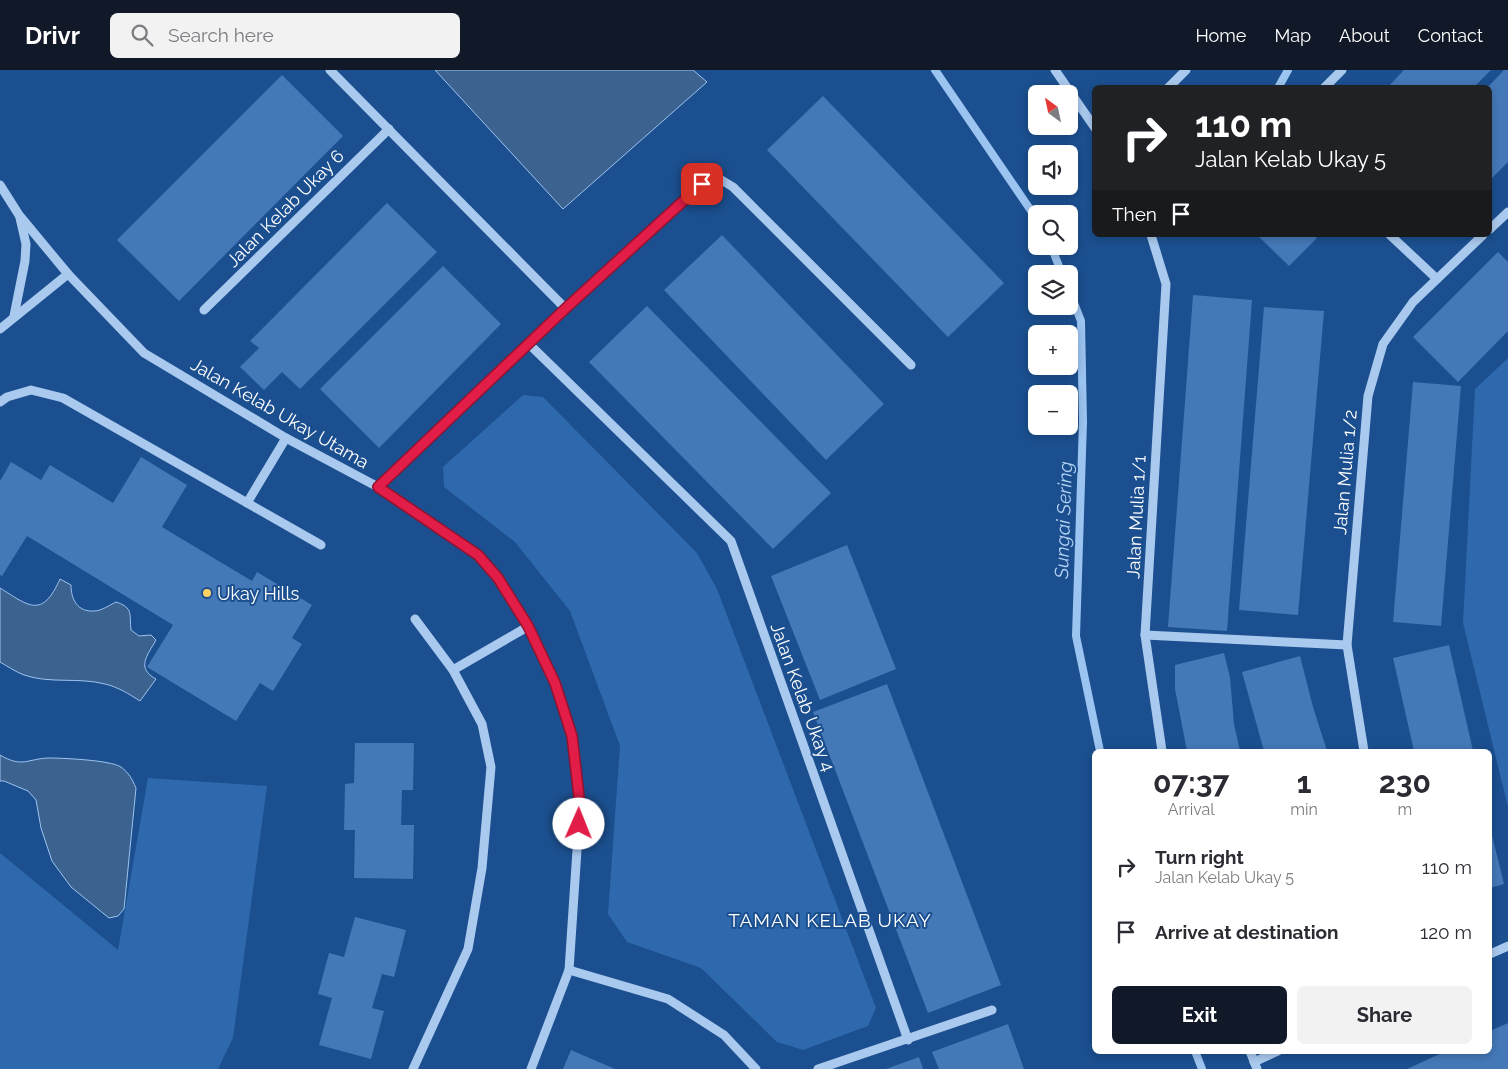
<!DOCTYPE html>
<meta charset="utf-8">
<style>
body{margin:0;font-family:Raleway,sans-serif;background:#f2f2f3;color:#2b2b33;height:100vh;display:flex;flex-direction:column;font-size:19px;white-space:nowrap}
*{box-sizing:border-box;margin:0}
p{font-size:16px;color:#7c7c81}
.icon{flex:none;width:28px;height:28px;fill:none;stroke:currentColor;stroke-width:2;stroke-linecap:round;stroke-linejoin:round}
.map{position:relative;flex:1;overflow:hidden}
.details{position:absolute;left:1092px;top:679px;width:400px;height:305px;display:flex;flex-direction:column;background:#fff;border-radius:8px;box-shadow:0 2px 8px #0003}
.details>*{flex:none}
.guide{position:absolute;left:1092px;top:15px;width:400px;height:152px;border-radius:8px;box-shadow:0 2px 8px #0003;background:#202124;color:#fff;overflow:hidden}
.needle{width:32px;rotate:327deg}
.controls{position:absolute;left:1028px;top:15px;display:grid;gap:10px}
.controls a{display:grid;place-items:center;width:50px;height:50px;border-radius:8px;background:#fff;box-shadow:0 2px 8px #0003;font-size:25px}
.pin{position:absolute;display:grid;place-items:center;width:42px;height:42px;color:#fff;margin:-21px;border-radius:10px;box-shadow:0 2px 8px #0006}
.me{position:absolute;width:55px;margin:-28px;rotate:1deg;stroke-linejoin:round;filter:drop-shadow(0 0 4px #0008)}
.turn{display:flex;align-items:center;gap:18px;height:105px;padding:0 20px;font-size:22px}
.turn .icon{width:65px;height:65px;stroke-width:2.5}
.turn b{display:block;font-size:35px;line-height:42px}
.then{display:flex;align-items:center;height:48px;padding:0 20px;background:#0003;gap:10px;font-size:19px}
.eta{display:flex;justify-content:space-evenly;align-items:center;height:85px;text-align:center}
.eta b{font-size:30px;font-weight:700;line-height:35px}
.button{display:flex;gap:10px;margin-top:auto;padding:10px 20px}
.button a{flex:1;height:58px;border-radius:8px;background:#111827;color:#fff;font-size:20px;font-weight:700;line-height:58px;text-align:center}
.button a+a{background:#f2f2f3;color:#2b2b33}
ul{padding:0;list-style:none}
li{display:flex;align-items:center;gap:15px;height:65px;padding:0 20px}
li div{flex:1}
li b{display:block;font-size:19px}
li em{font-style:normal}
header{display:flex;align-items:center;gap:30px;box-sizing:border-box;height:70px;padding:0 25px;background:#111827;color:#fff}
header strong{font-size:24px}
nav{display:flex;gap:28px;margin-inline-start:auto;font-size:18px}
.search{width:350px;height:45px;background:#f2f2f3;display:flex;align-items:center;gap:12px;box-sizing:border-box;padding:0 18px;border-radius:8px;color:#7c7c81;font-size:19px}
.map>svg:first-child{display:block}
</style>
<header>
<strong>Drivr</strong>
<div class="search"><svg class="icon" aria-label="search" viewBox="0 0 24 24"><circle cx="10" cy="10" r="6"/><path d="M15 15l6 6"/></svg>Search here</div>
<nav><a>Home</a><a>Map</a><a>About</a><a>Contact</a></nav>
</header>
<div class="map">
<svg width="1508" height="999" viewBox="0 0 1508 999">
<rect width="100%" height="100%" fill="#1b4f8f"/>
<g fill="#2e69ad">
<path d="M1508,288v449l-45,-184 12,-234z"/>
<path d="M523,325l20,2 154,156 20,36 159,419 -8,18 -65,24 -26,-8 -76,-74 -74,-26 -19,-28 12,-168 -50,-135 -55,-69 -71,-55 -1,-20z"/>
<path d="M148,708l119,8 -34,252 -15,31h-218v-216l118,97z"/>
</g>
<g fill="#3c6290" stroke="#9cc4f0">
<path d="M435,0h258l14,12 -144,127z"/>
<path d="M60,509l11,6c0,14 6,27 23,26 7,0 16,-6 22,-9 18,6 13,12 15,28l8,6 12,-1 5,5c-9,16 -20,28 0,39l-16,22c-11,-7 -22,-14 -35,-17 -27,-7 -55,0 -81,-9 -8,-3 -17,-9 -24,-13v-74c29,18 42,31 60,-9z"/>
<path d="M0,685c22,13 27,4 48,3 14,0 62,2 73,9 8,6 11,12 15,21l-12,121 -6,7 -9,2 -38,-31 -19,-26 -11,-33 -5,-28 -8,-9 -24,-10h-4z"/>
</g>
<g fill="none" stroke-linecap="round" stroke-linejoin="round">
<g stroke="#9cc4f0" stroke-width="8">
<path d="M935,0l101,148"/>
<path d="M1278,18l10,-18"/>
<path d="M1051,176l11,28"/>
<path d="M1069,220l12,31 2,101 -7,214 24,115"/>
<path d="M1195,981l7,18"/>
</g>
</g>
<g fill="#4478b7">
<path d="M1404,0h87l-18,18h-86z"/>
<path d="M1504,0h4v92l-18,18v-92h-3z"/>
<path d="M282,5l61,61 -164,165 -62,-61z"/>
<path d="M823,26l181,187 -56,54 -181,-187z"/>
<path d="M387,133l50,49 -137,137 -18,-17 -18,18 -24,-23 19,-19 -9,-7z"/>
<path d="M722,165l162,169 -58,56 -162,-170z"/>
<path d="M1257,165h57l3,3 -28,28z"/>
<path d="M1498,182l10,10v69l-50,51 -45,-45z"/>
<path d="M443,196l58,58 -122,124 -59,-59z"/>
<path d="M1193,225l59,5 -25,331 -59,-4z"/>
<path d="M647,236l184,187 -58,56 -184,-187z"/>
<path d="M1264,237l60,4 -26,304 -59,-5z"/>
<path d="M1413,312l48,4 -20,240 -48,-4z"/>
<path d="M141,387l46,28 -25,42 90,54 5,-9 55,33 -20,33 10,6 -29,47 -13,-8 -24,38 -89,-54 26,-42 -146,-89 -25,40 -2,-1v-94l11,-19 30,18 9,-15 63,38z"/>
<path d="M847,475l49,124 -76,31 -49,-124z"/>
<path d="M1449,575l24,106h-59l-21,-93z"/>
<path d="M1224,583l6,24 4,47 6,27h-53l-12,-62v-24z"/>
<path d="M1300,586l13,51 14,44h-63l-22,-79z"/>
<path d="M887,614l114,301 -73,28 -115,-301z"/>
<path d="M355,673h59l-1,47h-11l-1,35h13l-1,54 -59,-1 1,-48h-11l1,-46 9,-1z"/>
<path d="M1490,757l14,57 -14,4z"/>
<path d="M355,847l51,13 -12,47 -12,-3 -10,34 12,3 -13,48 -52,-14 13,-47 -14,-4 11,-41 15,4z"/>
<path d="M1508,953v46h-101l39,-18h44v-20z"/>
<path d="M1008,954l16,45h-85l-7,-17z"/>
<path d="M571,980l44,19h-52z"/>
<path d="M919,987l4,12h-37z"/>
</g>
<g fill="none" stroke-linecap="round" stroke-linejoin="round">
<g stroke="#a9c9ee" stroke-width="9">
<path d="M330,0l236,239"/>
<path d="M1055,0l40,58"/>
<path d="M1168,18l18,-18"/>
<path d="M1324,18l18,-18"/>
<path d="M0,115l19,30 49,59 76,79 142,85 92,49 100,68 20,23 31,48 26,57 17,54 8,68 -11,165 -38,99"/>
<path d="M1490,159l18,-17"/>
<path d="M1151,165l15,49 -21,351 17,116"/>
<path d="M1390,165l47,44"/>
<path d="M204,240l185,-181"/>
<path d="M14,246l11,-55 1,-17 -6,-26"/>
<path d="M0,259l68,-55"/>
<path d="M529,274l202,197 177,499"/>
<path d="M0,332l7,-5 24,-7 32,8 258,147"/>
<path d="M378,417l188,-178 136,-125 16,-6 15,9 178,178"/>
<path d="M247,433l39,-65"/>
<path d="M1145,565l202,10"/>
<path d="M453,600l76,-44"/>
<path d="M1364,681l-17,-106 21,-249 15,-52 30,-42 70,-67"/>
<path d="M1490,884l18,-8"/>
<path d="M569,900l99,29 56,36 32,34"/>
<path d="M1250,981l7,18"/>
<path d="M1254,992l24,-11"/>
<path d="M413,999l55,-120 14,-81 9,-101 -9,-43 -29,-54 -38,-51"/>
<path d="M818,999l174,-59"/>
</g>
</g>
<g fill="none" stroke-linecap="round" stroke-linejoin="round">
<defs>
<path id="route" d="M579,754l1,-19 -8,-69 -17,-53 -27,-57 -30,-48 -20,-23 -100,-68 188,-179 136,-124"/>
</defs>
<use href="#route" stroke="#92132f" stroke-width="12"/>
<use href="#route" stroke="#e11d48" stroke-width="9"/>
</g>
<circle fill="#ffd166" stroke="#1b4f8f" stroke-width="2" cx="207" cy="523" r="5"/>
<g text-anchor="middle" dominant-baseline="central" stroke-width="4" stroke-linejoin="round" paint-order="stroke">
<g font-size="18" fill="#fff" stroke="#1b4f8f">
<text transform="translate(285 138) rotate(-45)">Jalan Kelab Ukay 6</text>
<text transform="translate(280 343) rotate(30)">Jalan Kelab Ukay Utama</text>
<text transform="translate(1345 402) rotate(-85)">Jalan Mulia 1/2</text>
<text transform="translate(1136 447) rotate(-87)">Jalan Mulia 1/1</text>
<text transform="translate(803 627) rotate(70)">Jalan Kelab Ukay 4</text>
</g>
<g font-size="18" fill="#fff" stroke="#1b4f8f" text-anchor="start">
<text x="217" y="523">Ukay Hills</text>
</g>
<g font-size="19" font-style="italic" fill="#b5d3f5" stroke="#1b4f8f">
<text transform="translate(1063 450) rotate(-88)">Sungai Sering</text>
</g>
<g font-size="19" letter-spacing="1" fill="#fff" stroke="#1b4f8f">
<text x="830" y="850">TAMAN KELAB UKAY</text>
</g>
</g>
</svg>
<div class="controls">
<a><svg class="needle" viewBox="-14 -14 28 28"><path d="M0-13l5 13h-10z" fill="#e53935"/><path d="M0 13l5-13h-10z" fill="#7c7c81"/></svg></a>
<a><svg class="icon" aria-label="sound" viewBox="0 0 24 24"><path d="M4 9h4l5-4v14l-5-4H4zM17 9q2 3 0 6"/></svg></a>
<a><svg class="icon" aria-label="search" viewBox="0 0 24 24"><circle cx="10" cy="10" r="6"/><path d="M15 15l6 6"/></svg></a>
<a><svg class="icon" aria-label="layers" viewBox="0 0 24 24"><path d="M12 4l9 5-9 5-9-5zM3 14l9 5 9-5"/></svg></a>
<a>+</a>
<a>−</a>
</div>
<div class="pin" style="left:702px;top:114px;background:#d93025"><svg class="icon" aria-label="arrive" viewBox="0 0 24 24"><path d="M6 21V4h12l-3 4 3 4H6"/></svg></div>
<svg class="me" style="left:579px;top:754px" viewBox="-20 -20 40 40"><circle r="19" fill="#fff"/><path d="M0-13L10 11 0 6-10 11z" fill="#e11d48"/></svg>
<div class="guide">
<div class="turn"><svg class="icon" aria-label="right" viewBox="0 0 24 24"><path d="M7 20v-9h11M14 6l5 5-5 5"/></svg><div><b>110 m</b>Jalan Kelab Ukay 5</div></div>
<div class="then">Then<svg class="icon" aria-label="arrive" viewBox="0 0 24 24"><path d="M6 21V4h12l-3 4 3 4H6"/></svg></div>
</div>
<section class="details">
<div class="eta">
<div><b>07:37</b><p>Arrival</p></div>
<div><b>1</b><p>min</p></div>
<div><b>230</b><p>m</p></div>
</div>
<ul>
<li><svg class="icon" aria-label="right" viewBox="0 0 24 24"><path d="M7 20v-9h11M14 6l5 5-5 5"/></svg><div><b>Turn right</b><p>Jalan Kelab Ukay 5</p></div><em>110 m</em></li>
<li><svg class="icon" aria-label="arrive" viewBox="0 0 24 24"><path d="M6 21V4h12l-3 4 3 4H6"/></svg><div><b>Arrive at destination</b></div><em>120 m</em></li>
</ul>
<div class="button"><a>Exit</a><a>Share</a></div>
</section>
</div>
